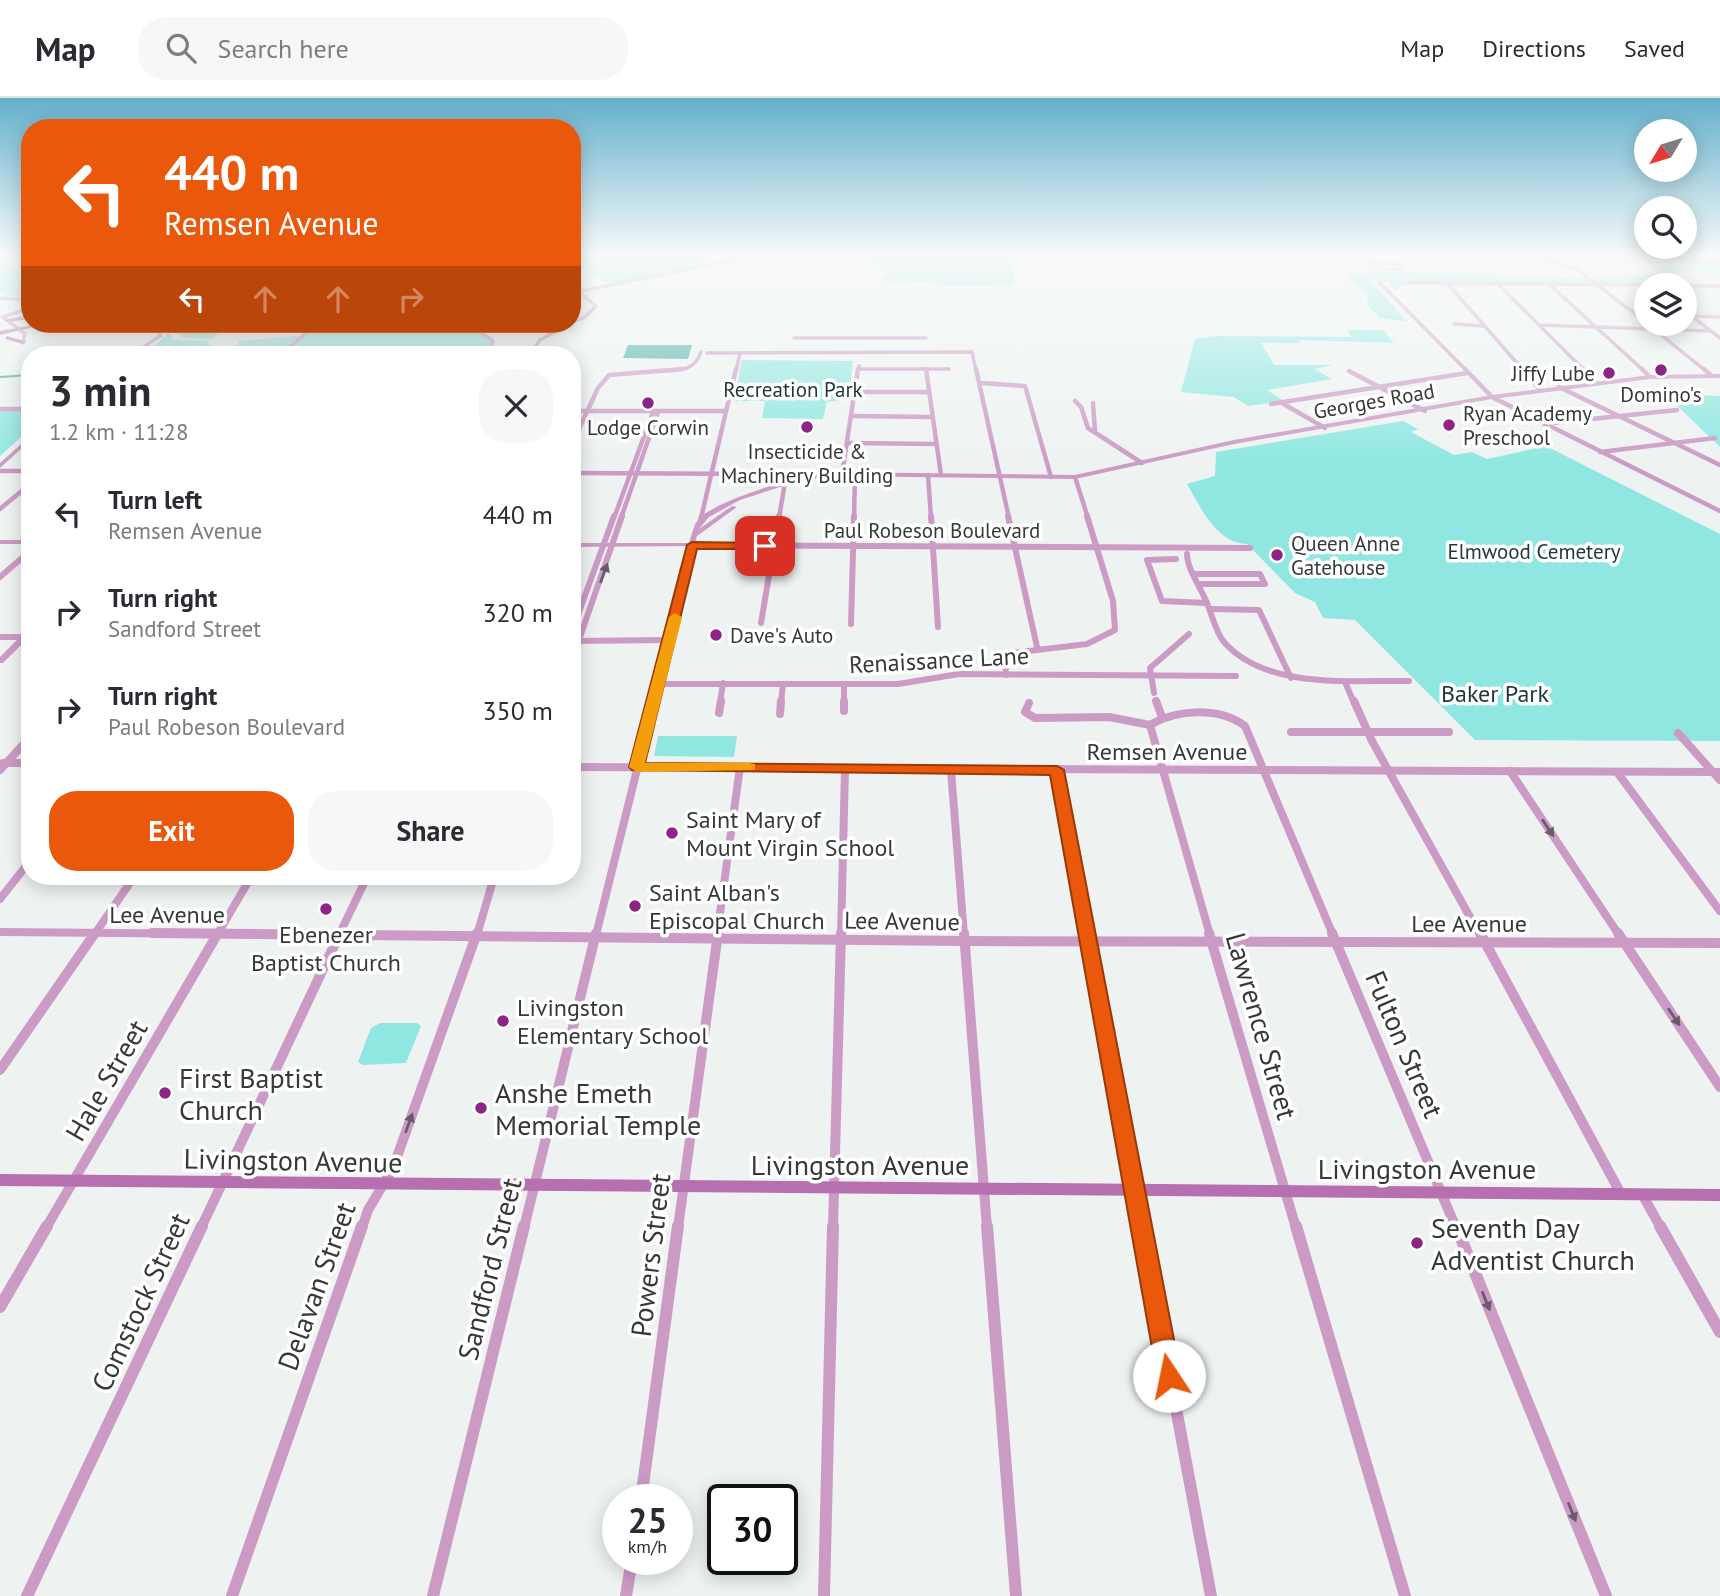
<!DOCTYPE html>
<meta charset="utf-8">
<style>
body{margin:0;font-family:"PT Sans",sans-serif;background:#f7f7f7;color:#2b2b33;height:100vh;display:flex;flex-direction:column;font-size:26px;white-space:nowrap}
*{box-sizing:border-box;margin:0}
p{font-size:23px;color:#7c7c81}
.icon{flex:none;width:38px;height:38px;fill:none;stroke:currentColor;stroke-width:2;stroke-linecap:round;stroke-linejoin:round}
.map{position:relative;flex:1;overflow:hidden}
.sheet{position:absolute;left:21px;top:248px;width:560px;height:539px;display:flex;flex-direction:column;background:#fff;border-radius:28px;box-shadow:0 4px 18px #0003}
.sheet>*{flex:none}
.banner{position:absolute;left:21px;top:21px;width:560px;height:214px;border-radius:28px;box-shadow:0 4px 18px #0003;background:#ea580c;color:#fff;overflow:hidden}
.needle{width:46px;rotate:232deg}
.tools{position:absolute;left:1634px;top:21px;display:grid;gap:14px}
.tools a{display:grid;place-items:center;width:63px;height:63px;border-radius:50%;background:#fff;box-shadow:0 4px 18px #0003;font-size:35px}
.speed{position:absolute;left:602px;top:1386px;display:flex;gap:14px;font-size:35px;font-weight:700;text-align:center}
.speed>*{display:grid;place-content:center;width:91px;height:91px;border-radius:50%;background:#fff;box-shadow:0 4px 18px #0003;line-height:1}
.speed small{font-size:18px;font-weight:400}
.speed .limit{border:4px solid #111;border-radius:10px;background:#fff;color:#111}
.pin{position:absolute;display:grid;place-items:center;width:60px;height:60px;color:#fff;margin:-30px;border-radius:14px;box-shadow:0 4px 10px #0006}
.me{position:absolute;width:77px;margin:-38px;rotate:349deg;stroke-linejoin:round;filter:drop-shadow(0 0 5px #0008)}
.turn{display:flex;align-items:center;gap:24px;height:147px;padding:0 28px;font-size:32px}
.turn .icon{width:91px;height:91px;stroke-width:2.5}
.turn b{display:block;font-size:49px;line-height:60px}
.lanes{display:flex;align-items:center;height:66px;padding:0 28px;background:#0003;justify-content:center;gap:35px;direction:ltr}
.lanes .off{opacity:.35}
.round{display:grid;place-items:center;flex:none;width:74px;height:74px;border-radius:28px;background:#f7f7f7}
.headline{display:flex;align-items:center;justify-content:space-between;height:119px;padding:0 28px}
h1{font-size:42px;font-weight:700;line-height:52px}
.primary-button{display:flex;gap:14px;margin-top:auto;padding:14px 28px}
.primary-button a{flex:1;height:80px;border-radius:28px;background:#ea580c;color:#fff;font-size:28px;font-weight:700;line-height:80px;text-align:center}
.primary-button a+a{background:#f7f7f7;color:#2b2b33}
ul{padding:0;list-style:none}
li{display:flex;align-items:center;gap:21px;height:98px;padding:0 28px}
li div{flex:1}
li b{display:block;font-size:26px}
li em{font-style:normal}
header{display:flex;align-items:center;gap:42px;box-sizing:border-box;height:98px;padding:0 35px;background:#fff;border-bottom:2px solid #e1e1e2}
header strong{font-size:33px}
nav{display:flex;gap:38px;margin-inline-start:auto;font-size:24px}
.search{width:490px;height:63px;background:#f7f7f7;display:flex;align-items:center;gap:18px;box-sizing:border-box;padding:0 24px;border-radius:28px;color:#7c7c81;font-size:26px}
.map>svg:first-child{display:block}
</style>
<header>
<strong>Map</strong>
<div class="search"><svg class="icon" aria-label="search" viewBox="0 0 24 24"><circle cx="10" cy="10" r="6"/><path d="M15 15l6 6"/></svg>Search here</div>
<nav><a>Map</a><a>Directions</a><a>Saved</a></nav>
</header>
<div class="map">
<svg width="1720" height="1498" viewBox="0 0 1720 1498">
<rect width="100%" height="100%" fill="#eef3f2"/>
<g fill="#90e7e1">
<path d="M0,156h30v7l-28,4 28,3 -1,29 -21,-1 -8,-5z"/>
<path d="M572,156h120l24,11 -107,19 -37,-22z"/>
<path d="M863,156h149l2,31c-22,-1 -45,2 -68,0 -17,-1 -34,-7 -50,-1l-16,-7 17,-7 -32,-8z"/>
<path d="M1632,156h29l59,10v9h-56l16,12 -277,-3 -6,9 -9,-10 -19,-2 38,43 -27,-4 -13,-14 1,-7 -22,-22h25l-3,-4 226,8 67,-6 -11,-5 16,-5z"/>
<path d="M164,226h84l-24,4 -12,11 -28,-1z"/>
<path d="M280,226h191l20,18 -4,11 -8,2h-336l27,-23 3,8 35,1 3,8 28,-4 -1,-4 60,-5v3l13,-13z"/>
<path d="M1348,232h35l11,13 -95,-3 1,3h-39l13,22h59l-19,4 18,10 -65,11 17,11 -36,5 -14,-9 -53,-5 14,-53 21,-3 135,1z"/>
<path d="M742,262l111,1 -4,38 -22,3 -4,17 -61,-1 3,-17h-31z"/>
<path d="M1665,296l55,2v51z"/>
<path d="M0,312h30v19l-30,27z"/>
<path d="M1403,323l15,8 -7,3 43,23 18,-3 15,7 59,-13 174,88v207l-245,-1 -120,-120 -32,-2 -8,-16 -20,-9 -48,-49c-31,-1 -46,-36 -60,-60l28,-8 1,-24z"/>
<path d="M658,638h79l-3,21 -80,-1z"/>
<path d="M380,925h37l4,3 -15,37 -43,2 -5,-3 13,-34z"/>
</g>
<path fill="#3ea9a3" d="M628,247h64l-4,14 -65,-1z"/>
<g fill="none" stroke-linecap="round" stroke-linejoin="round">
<g stroke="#3ea9a3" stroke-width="2">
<path d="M136,257h121"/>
<path d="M0,279l30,-2"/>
</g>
<g stroke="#cc9bc5" stroke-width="3.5">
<path d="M1360,156l8,9"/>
<path d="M1477,156l60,4 38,10 72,55"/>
<path d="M1368,165l33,1 2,6 -24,-2z"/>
<path d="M1379,184l88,89"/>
<path d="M1404,185l243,2"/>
<path d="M1447,185l77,88"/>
<path d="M1498,186l87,87"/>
<path d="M1549,186l95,87"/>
<path d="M572,188l24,20 -11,11 -13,5"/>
<path d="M1685,188h35"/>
<path d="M572,195l190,-39"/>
<path d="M0,200l30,2"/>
<path d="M1685,213l35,27"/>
<path d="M1692,218l28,1"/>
<path d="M3,219l22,17 -2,9"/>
<path d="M3,219l27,-9"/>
<path d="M469,226l24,17 -5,14"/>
<path d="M1454,226l30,2"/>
<path d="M1539,227l172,6"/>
<path d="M1655,232l51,41"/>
<path d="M794,240h132"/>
<path d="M707,255l265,-1 4,19"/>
<path d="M281,257l35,-31"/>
<path d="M529,257l11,-15 29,-16"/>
<path d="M858,271h91"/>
<path d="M660,273c19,-1 34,1 41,-19"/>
<path d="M736,273l4,-18"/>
<path d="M858,273l1,-5"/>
</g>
<g stroke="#cc9bc5" stroke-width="4.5">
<path d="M926,271l15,106"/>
<path d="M976,271l33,149"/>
<path d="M1465,271l27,28 228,114"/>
<path d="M1522,271l18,21"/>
<path d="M1583,271l14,14"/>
<path d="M1642,271l8,8"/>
<path d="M1704,271l8,7"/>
<path d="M1349,273l76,40"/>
<path d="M981,285l44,3 26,91"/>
<path d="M1559,289l161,78"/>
<path d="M855,294h74"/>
<path d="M1075,303l6,6 7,21 54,35"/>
<path d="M1093,305l2,29"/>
<path d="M1282,305l43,25"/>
<path d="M1271,306l196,-31"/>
<path d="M0,311h30"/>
<path d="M572,313h153"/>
<path d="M851,318l82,1"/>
<path d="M1544,326l133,-14"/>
<path d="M847,345l90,1"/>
<path d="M572,346l26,-56 11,-13 74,-6"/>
<path d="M1600,354l115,-14"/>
<path d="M0,373h30"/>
<path d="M572,375l198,1 15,8 -6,36"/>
<path d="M842,376l16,-105"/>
<path d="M928,377l3,43"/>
<path d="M1075,379l13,41"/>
<path d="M0,411l30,-25"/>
<path d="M614,420l39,-106"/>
<path d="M621,420l37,-106"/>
<path d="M701,420l35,-149"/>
<path d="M854,420l1,-43"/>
</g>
<g stroke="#cc9bc5" stroke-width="6">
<path d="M931,418l7,111"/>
<path d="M1008,418l29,131"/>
<path d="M700,425l2,-7"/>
<path d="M1187,456c0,15 14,34 20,49 5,12 9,30 17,39 42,48 128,38 185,39"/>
<path d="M1176,461l-29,1 15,41 45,2"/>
<path d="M1195,476h65l5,10h-66"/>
<path d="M0,479l30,-26"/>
<path d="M1210,511l49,1 32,68"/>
<path d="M761,525l18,-107"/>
<path d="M851,526l3,-108"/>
<path d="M572,533l42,-115"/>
<path d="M0,539h30"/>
<path d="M572,543l98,-1"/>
<path d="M572,562l50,-144"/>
<path d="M1006,577l-1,-15 7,-7 75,-9 28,-14 -2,-29 -26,-85"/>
<path d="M1345,584l9,21"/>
<path d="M659,586h239l61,-10 277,2"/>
<path d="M844,587v18"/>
<path d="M1154,595l-4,-25 39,-34"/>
<path d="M1156,602l1,3"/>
<path d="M653,605l39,-158 558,3"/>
<path d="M720,605l3,-20"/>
<path d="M781,605l2,-19"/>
</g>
<g stroke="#cc9bc5" stroke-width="8">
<path d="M844,603v10"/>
<path d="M1156,603l6,16"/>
<path d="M1354,603l18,40 108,194"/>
<path d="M1029,605l-4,9 10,6 74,-1 41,8 60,210"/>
<path d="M719,615l2,-12"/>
<path d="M780,616l1,-13"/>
<path d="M1150,627c27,-16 69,-18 95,1l88,209"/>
<path d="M1291,634h158"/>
<path d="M1678,635l42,47"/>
<path d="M3,665h27"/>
<path d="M572,669l1148,5"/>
<path d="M0,672l30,-33"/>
<path d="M951,672l13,165"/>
<path d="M1057,672l31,165"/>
<path d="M1510,673l109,164"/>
<path d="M1617,674l103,139"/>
<path d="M0,801l30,-38"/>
<path d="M0,834l339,3"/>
<path d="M94,837l40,-58"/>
<path d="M217,837l34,-58"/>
<path d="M339,837l28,-58"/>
<path d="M477,837l17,-58"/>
<path d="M596,837l58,-234"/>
<path d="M717,837l23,-168"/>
<path d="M841,837l4,-166"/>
</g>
<g stroke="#cc9bc5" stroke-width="10">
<path d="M152,835l813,8 755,2"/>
<path d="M964,835l23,295"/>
<path d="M1087,835l55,295"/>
<path d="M1209,835l87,295"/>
<path d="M1332,835l124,295"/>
<path d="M1480,835l141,261"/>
<path d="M1618,835l102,154"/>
<path d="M0,972l95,-137"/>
<path d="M1642,1096l19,34"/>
<path d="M46,1130l172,-295"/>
<path d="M201,1130l139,-295"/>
<path d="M362,1130l6,-18 25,-42 84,-235"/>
<path d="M524,1130l72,-295"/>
<path d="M678,1130l40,-295"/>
<path d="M833,1130l8,-295"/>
</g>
<g stroke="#cc9bc5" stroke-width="12">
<path d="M987,1128l29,370"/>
<path d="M1142,1128l69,370"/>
<path d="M1296,1128l109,370"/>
<path d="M1456,1128l150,370"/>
<path d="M1660,1128l60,106"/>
<path d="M0,1209l47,-81"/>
<path d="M641,1402l37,-274"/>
<path d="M27,1498l175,-370"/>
<path d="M232,1498l130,-370"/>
<path d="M433,1498l91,-370"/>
<path d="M626,1498l6,-37"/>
<path d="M824,1498l9,-370"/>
</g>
<g fill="#cc9bc5" fill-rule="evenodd">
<path d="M151,226h5l6,5v8l-28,18h-5l29,-20v-5z"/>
<path d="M1720,276v4l-70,1 -158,20 -258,45 -159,35 -248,-3 -47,11 -40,13 -31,17 -10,12 33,-23 5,1 -40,29 -3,10 -122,1v-4h117l6,-19 9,-10 14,-8 18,-8 39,-14 52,-12 248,3 159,-35 258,-45 158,-20z"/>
<path d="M30,338v5l-30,27v-5z"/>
<rect x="0" y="442" width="30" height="4"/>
<path d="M27,532h3v6l-27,27h-3v-6z"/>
</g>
<g fill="#b66faf" fill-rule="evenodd">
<path d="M30,217v4l-23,3 -3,-2z"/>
<path d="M38,226h9l-47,11v-4z"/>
<path d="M7,238l18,5 1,1 -3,2 -18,-5z"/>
<path d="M0,1076l1720,15v12l-1720,-15z"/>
</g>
<path fill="#9d3c96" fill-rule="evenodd" d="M1663,156h11l46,7v4z"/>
</g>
<defs><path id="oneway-solid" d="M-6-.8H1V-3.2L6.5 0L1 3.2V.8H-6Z" transform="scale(1.75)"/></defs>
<g fill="#6b5b6a">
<use href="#oneway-solid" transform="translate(604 475) rotate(-70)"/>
<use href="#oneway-solid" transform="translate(1548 730) rotate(56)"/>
<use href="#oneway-solid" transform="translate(1674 919) rotate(56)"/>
<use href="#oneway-solid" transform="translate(409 1025) rotate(-70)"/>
<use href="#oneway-solid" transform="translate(1486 1203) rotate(68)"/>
<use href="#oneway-solid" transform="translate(1572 1414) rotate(68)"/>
</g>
<linearGradient id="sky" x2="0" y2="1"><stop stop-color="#64b0cc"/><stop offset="0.43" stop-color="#f7faf9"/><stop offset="1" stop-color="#f7faf9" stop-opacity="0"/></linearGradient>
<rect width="1720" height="366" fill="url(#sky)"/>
<path fill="#ea580c" stroke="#983908" stroke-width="2" d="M692,444l73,1 6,3 -6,3h-68l-52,214 412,3 7,4 117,606 -3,9 -9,3 -8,-3 -4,-9 -107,-601 -418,-5 -3,-3 58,-222z"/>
<path fill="#f59e0b" d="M675,515l7,4 -37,146h104l6,1v6l-118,2 -8,-5 40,-150z"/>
<g fill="#8f2488" stroke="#fff" stroke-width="2.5">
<circle cx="1661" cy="272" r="7"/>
<circle cx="1609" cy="275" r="7"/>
<circle cx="648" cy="305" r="7"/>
<circle cx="1449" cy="327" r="7"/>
<circle cx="807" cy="329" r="7"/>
<circle cx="1277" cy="457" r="7"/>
<circle cx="716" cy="537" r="7"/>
<circle cx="672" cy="735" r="7"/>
<circle cx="635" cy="808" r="7"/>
<circle cx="326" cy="811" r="7"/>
<circle cx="503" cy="923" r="7"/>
<circle cx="165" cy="995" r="7"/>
<circle cx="481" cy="1010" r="7"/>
<circle cx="1417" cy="1145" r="7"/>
</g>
<g text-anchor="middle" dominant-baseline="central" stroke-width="7" stroke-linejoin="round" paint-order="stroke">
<g font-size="21" fill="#373939" stroke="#fff">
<text x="1595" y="275" text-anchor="end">Jiffy Lube</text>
<text x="1661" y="296">Domino's</text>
<text x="1463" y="315" text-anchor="start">Ryan Academy<tspan x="1463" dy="24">Preschool</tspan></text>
<text x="648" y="329">Lodge Corwin</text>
<text x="807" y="353">Insecticide &amp;<tspan x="807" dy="24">Machinery Building</tspan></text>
<text x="1291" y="445" text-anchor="start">Queen Anne<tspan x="1291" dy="24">Gatehouse</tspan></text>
<text x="730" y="537" text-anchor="start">Dave's Auto</text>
</g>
<g font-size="21" fill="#1f3735" stroke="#fff">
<text x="793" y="291">Recreation Park</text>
<text x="1534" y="453">Elmwood Cemetery</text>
</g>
<g font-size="21" fill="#373939" stroke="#fff">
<text transform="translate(1374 303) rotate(-10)">Georges Road</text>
<text x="932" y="432">Paul Robeson Boulevard</text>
</g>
<g font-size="24" fill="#373939" stroke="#fff">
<text transform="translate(939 562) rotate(-3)">Renaissance Lane</text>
<text x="1167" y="653">Remsen Avenue</text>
<text x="167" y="816">Lee Avenue</text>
<text transform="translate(902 823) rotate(1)">Lee Avenue</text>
<text x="1469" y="825">Lee Avenue</text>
</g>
<g font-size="24" fill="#1f3735" stroke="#fff">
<text x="1495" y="595">Baker Park</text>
</g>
<g font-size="24" fill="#373939" stroke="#fff" text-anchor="start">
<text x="686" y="721">Saint Mary of<tspan x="686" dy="28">Mount Virgin School</tspan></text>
<text x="649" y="794">Saint Alban's<tspan x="649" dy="28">Episcopal Church</tspan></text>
<text x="326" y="836" text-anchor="middle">Ebenezer<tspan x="326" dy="28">Baptist Church</tspan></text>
<text x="517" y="909">Livingston<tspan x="517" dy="28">Elementary School</tspan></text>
</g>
<g font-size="28" fill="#373939" stroke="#fff">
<text transform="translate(1262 928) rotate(74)">Lawrence Street</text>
<text transform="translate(1405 946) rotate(67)">Fulton Street</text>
<text transform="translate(106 982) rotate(-60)">Hale Street</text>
<text transform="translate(293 1062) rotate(1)">Livingston Avenue</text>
<text x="860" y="1066">Livingston Avenue</text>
<text x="1427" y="1070">Livingston Avenue</text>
<text transform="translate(650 1157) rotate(-83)">Powers Street</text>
<text transform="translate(489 1171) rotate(-76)">Sandford Street</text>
<text transform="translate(316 1188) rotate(-70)">Delavan Street</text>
<text transform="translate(140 1204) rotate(-65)">Comstock Street</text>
</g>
<g font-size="28" fill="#373939" stroke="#fff" text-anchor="start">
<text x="179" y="979">First Baptist<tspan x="179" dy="32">Church</tspan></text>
<text x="495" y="994">Anshe Emeth<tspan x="495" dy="32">Memorial Temple</tspan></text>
<text x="1431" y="1129">Seventh Day<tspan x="1431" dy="32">Adventist Church</tspan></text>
</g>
</g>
</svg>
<div class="tools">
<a><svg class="needle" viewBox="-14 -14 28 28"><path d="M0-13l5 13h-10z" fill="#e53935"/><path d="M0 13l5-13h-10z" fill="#7c7c81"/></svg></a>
<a><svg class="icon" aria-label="search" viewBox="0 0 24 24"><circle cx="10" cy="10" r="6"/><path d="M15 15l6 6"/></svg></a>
<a><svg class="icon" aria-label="layers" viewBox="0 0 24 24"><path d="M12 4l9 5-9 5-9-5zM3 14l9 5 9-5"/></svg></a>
</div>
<div class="speed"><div>25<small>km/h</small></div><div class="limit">30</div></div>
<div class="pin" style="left:765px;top:448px;background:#d93025"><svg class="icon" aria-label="arrive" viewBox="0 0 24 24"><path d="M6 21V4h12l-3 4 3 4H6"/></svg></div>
<svg class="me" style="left:1169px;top:1278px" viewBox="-20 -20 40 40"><circle r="19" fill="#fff"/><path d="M0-13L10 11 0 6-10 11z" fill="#ea580c"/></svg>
<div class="banner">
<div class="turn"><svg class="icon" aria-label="left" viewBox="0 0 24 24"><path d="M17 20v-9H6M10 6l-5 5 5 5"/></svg><div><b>440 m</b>Remsen Avenue</div></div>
<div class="lanes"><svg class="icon" aria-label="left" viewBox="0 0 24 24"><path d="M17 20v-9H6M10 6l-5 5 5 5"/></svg><svg class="icon off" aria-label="ahead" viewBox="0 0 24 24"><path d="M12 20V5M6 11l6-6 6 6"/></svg><svg class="icon off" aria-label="ahead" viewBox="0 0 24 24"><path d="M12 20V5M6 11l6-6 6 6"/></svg><svg class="icon off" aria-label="right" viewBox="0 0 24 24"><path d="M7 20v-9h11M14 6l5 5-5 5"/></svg></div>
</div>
<section class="sheet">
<div class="headline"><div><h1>3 min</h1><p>1.2 km · 11:28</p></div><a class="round"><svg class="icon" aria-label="close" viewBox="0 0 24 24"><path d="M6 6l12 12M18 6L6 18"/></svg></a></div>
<ul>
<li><svg class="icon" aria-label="left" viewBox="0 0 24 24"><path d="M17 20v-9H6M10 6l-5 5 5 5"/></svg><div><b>Turn left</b><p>Remsen Avenue</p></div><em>440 m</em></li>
<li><svg class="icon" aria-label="right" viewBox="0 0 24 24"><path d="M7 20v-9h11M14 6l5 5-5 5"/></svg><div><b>Turn right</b><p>Sandford Street</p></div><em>320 m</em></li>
<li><svg class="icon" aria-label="right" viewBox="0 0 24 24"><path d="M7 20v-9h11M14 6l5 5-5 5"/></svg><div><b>Turn right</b><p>Paul Robeson Boulevard</p></div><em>350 m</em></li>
</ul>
<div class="primary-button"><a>Exit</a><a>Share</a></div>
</section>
</div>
